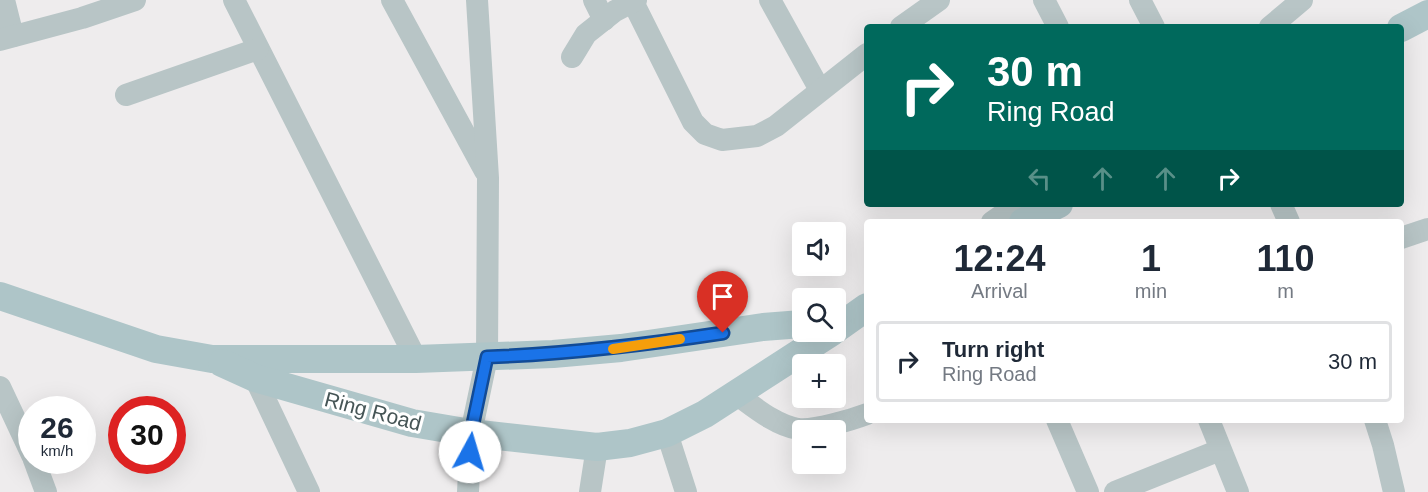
<!DOCTYPE html>
<meta charset="utf-8">
<style>
body{margin:0;font-family:Helvetica,sans-serif;background:#f6f6f7;color:#1f2937;height:100vh;display:flex;flex-direction:column;font-size:22px;white-space:nowrap}
*{box-sizing:border-box;margin:0}
p{font-size:20px;color:#747a83}
.icon{flex:none;width:33px;height:33px;fill:none;stroke:currentColor;stroke-width:2;stroke-linecap:round;stroke-linejoin:round}
.map{position:relative;flex:1;overflow:hidden}
.side{position:absolute;left:864px;top:219px;width:540px;height:204px;display:flex;flex-direction:column;background:#fff;border-radius:6px;box-shadow:0 6px 24px #0002}
.side>*{flex:none}
.hud{position:absolute;left:864px;top:24px;width:540px;height:183px;border-radius:6px;box-shadow:0 6px 24px #0002;background:#00695c;color:#fff;overflow:hidden}
.tools{position:absolute;left:792px;top:222px;display:grid;gap:12px}
.tools a{display:grid;place-items:center;width:54px;height:54px;border-radius:6px;background:#fff;box-shadow:0 6px 24px #0002;font-size:30px}
.speed{position:absolute;left:18px;top:396px;display:flex;gap:12px;font-size:30px;font-weight:700;text-align:center}
.speed>*{display:grid;place-content:center;width:78px;height:78px;border-radius:50%;background:#fff;box-shadow:0 6px 24px #0002;line-height:1}
.speed small{font-size:15px;font-weight:400}
.speed .limit{border:9px solid #d22;background:#fff;color:#111}
.pin{position:absolute;display:grid;place-items:center;width:51px;height:51px;color:#fff;margin:-62px -26px;border-radius:50% 50% 50% 0;rotate:-45deg;box-shadow:0 0 6px #0007}
.pin .icon{rotate:45deg}
.me{position:absolute;width:66px;margin:-33px;rotate:6deg;stroke-linejoin:round;filter:drop-shadow(0 0 4px #0008)}
.turn{display:flex;align-items:center;gap:21px;height:126px;padding:0 24px;font-size:27px}
.turn .icon{width:78px;height:78px;stroke-width:2.5}
.turn b{display:block;font-size:42px;line-height:51px}
.lanes{display:flex;align-items:center;height:57px;padding:0 24px;background:#0003;justify-content:center;gap:30px;direction:ltr}
.lanes .off{opacity:.35}
.eta{display:flex;justify-content:space-evenly;align-items:center;height:102px;text-align:center}
.eta b{font-size:36px;font-weight:700;line-height:42px}
ul{padding:0;list-style:none}
li{display:flex;align-items:center;gap:18px;height:81px;margin:0 12px 9px;padding:0 12px;border:3px solid #e0e1e3;border-radius:6px}
li div{flex:1}
li b{display:block;font-size:22px}
li em{font-style:normal}
.map>svg:first-child{display:block}
</style>
<div class="map">
<svg width="1428" height="492" viewBox="0 0 1428 492">
<rect width="100%" height="100%" fill="#eeeced"/>
<g fill="none" stroke-linecap="round" stroke-linejoin="round">
<g stroke="#b8c5c6" stroke-width="22">
<path d="M4,0l9,36"/>
<path d="M234,0l182,359"/>
<path d="M392,0l93,171"/>
<path d="M594,0l10,20"/>
<path d="M770,0l50,90"/>
<path d="M1044,0l14,27"/>
<path d="M1140,0l14,27"/>
<path d="M633,2l60,120 12,12 17,6 35,-4 19,-10 91,-72"/>
<path d="M901,27l38,-27"/>
<path d="M1270,27l32,-27"/>
<path d="M0,40l82,-22 53,-18"/>
<path d="M572,57l14,-23 29,-23 21,-11"/>
<path d="M126,95l132,-46"/>
<path d="M1281,204l8,18"/>
<path d="M992,222l26,-18"/>
<path d="M1401,238l27,-9"/>
<path d="M255,378l54,114"/>
<path d="M0,387l32,68"/>
<path d="M736,394c18,13 39,31 62,35 16,2 53,-9 69,-15"/>
<path d="M1057,420l31,72"/>
<path d="M1209,420l29,72"/>
<path d="M1375,420l8,25 11,47"/>
<path d="M667,433l19,59"/>
<path d="M34,460l12,32"/>
<path d="M468,492l3,-59 16,-76 1,-179 -11,-178"/>
<path d="M590,492l7,-45"/>
<path d="M1115,492l105,-42"/>
</g>
<g stroke="#aec5c8" stroke-width="28">
<path d="M1401,28l27,-14"/>
<path d="M1023,222l36,-18"/>
<path d="M0,296l156,53 56,10h204l137,-5 68,-6 142,-21 39,-3"/>
<path d="M836,329l31,-22"/>
<path d="M222,363l33,15 157,45 59,10 126,14 33,-4 37,-10 38,-19 127,-82"/>
</g>
</g>
<g fill="none" stroke-linecap="round" stroke-linejoin="round">
<defs>
<path id="route" d="M470,452l1,-19 16,-76c79,-3 157,-12 236,-24"/>
</defs>
<use href="#route" stroke="#114b97" stroke-width="15"/>
<use href="#route" stroke="#1a73e8" stroke-width="10"/>
<path stroke="#f59e0b" stroke-width="10" d="M613,349l67,-10"/>
</g>
<g text-anchor="middle" dominant-baseline="central" stroke-width="6" stroke-linejoin="round" paint-order="stroke">
<g font-size="21" fill="#465556" stroke="#fff">
<text transform="translate(373 411) rotate(15)">Ring Road</text>
</g>
</g>
</svg>
<div class="tools">
<a><svg class="icon" aria-label="sound" viewBox="0 0 24 24"><path d="M4 9h4l5-4v14l-5-4H4zM17 9q2 3 0 6"/></svg></a>
<a><svg class="icon" aria-label="search" viewBox="0 0 24 24"><circle cx="10" cy="10" r="6"/><path d="M15 15l6 6"/></svg></a>
<a>+</a>
<a>−</a>
</div>
<div class="speed"><div>26<small>km/h</small></div><div class="limit">30</div></div>
<div class="pin" style="left:723px;top:333px;background:#d93025"><svg class="icon" aria-label="arrive" viewBox="0 0 24 24"><path d="M6 21V4h12l-3 4 3 4H6"/></svg></div>
<svg class="me" style="left:470px;top:452px" viewBox="-20 -20 40 40"><circle r="19" fill="#fff"/><path d="M0-13L10 11 0 6-10 11z" fill="#1a73e8"/></svg>
<div class="hud">
<div class="turn"><svg class="icon" aria-label="right" viewBox="0 0 24 24"><path d="M7 20v-9h11M14 6l5 5-5 5"/></svg><div><b>30 m</b>Ring Road</div></div>
<div class="lanes"><svg class="icon off" aria-label="left" viewBox="0 0 24 24"><path d="M17 20v-9H6M10 6l-5 5 5 5"/></svg><svg class="icon off" aria-label="ahead" viewBox="0 0 24 24"><path d="M12 20V5M6 11l6-6 6 6"/></svg><svg class="icon off" aria-label="ahead" viewBox="0 0 24 24"><path d="M12 20V5M6 11l6-6 6 6"/></svg><svg class="icon" aria-label="right" viewBox="0 0 24 24"><path d="M7 20v-9h11M14 6l5 5-5 5"/></svg></div>
</div>
<section class="side">
<div class="eta">
<div><b>12:24</b><p>Arrival</p></div>
<div><b>1</b><p>min</p></div>
<div><b>110</b><p>m</p></div>
</div>
<ul>
<li><svg class="icon" aria-label="right" viewBox="0 0 24 24"><path d="M7 20v-9h11M14 6l5 5-5 5"/></svg><div><b>Turn right</b><p>Ring Road</p></div><em>30 m</em></li>
</ul>
</section>
</div>
